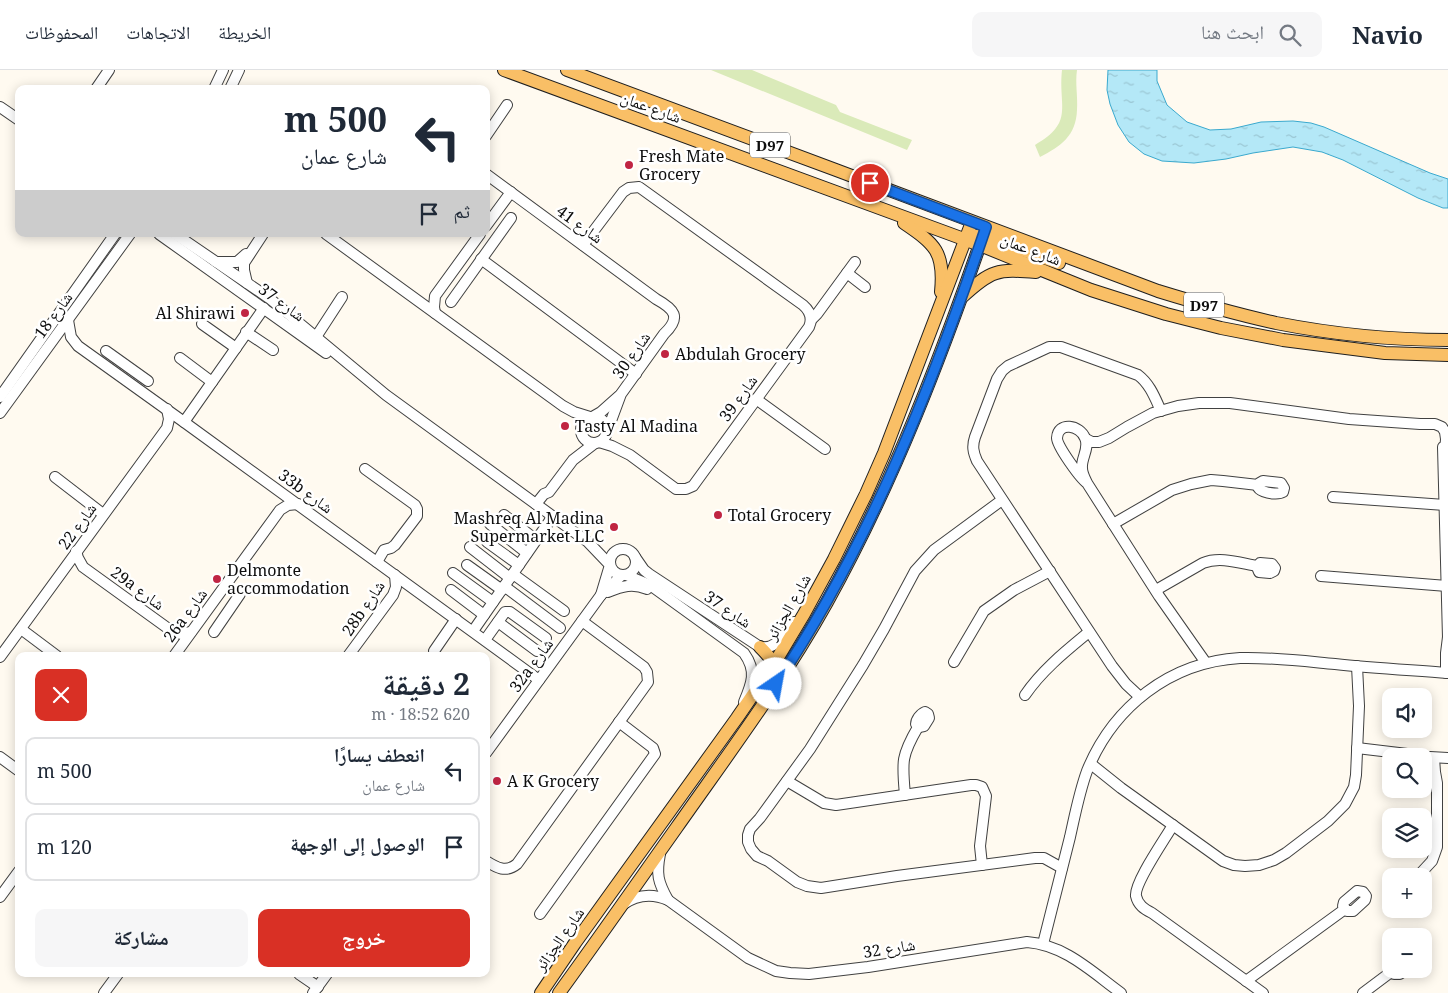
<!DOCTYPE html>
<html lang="ar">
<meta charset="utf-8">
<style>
body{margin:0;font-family:"Noto Serif","Noto Naskh Arabic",serif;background:#f6f6f7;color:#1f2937;direction:rtl;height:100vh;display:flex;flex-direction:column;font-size:19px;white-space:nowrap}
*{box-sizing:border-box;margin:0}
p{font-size:16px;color:#747a83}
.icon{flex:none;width:28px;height:28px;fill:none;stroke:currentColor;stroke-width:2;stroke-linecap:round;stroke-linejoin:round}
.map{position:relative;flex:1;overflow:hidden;direction:ltr}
.panel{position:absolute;left:15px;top:582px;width:475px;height:325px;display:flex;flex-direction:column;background:#fff;border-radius:10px;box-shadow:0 2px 12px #0003;direction:rtl}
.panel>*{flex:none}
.banner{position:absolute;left:15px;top:15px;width:475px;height:152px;border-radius:10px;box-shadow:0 2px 12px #0003;direction:rtl;background:#fff;color:#1f2937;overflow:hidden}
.fabs{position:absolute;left:1382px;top:618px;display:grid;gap:10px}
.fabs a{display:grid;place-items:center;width:50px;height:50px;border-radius:10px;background:#fff;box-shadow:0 2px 12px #0003;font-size:25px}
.pin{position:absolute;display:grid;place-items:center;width:42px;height:42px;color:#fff;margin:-21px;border:2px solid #fff;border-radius:50%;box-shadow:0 1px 5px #0007}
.me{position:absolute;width:55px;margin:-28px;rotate:33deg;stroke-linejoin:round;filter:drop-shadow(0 0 4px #0008)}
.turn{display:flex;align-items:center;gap:18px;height:105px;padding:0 20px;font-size:22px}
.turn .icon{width:65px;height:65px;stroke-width:2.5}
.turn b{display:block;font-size:35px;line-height:42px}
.then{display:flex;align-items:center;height:48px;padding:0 20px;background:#0003;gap:10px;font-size:19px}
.round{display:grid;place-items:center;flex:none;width:52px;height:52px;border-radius:10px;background:#f6f6f7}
.summary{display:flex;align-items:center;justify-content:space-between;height:85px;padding:0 20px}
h1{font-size:30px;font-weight:700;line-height:38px}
.primary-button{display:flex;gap:10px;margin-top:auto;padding:10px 20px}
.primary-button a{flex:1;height:58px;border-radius:10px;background:#d93025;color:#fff;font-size:20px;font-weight:700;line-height:58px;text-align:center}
.primary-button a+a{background:#f6f6f7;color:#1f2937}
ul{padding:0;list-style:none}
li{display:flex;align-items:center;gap:15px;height:68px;margin:0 10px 8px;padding:0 10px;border:2px solid #e0e1e3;border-radius:10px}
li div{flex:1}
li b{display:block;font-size:19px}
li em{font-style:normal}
header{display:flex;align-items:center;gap:30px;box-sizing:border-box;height:70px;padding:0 25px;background:#fff;border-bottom:1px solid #e0e1e3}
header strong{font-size:24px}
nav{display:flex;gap:28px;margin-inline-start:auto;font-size:18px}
.search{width:350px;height:45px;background:#f6f6f7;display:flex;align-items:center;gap:12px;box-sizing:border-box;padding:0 18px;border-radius:10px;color:#747a83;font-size:19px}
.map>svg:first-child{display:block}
</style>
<header>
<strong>Navio</strong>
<div class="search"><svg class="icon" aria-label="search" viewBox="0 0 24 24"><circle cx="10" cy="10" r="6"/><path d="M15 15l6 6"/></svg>ابحث هنا</div>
<nav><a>الخريطة</a><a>الاتجاهات</a><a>المحفوظات</a></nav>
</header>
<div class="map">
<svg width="1448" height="923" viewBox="0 0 1448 923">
<defs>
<pattern id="water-ripples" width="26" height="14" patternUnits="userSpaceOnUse" patternTransform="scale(1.25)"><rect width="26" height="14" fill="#b4e8f7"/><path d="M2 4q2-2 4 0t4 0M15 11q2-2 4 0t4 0" fill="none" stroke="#9ac6d3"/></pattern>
</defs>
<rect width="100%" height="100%" fill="#fffaf0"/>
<g fill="#daeab9">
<path d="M711,0h41l84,35 4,7 72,28 -5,10z"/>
<path d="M1062,0h15c-2,13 1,27 0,40 -1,26 -16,36 -37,47l-5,-12c40,-23 23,-38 27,-75z"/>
</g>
<path fill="url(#water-ripples)" stroke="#3aa9ce" d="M1108,0h49v11l10,24 20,17 23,8 21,-1 30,-7 32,-1 18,2 13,4 106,46 18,6v29h-5l-25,-10 -75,-38 -21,-8 -29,-5 -40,6 -27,6 -32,4 -32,-2 -18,-7 -15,-12 -11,-17 -8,-21 -3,-14z"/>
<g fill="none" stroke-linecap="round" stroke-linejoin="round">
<defs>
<g id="minor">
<path d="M96,19l13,-19"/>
<path d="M214,19l9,-19"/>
<path d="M230,19l9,-19"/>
<path d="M0,37l19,13"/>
<path d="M486,66l21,-31"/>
<path d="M486,104l170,125c18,10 26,18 8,35l-43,60 -13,35"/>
<path d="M486,156l25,-34"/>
<path d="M159,164l167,119"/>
<path d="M175,164l94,64 117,97 202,147 22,23 -9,30"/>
<path d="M326,164l237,172 11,6 16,5"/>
<path d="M583,175l40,-53 6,-4 10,-1 164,118c7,6 10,13 6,22l-116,159 -7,3h-10l-46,-34 -18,-9 -13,-4"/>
<path d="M481,189l155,115"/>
<path d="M216,192h21l9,-8"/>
<path d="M847,203l18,14"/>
<path d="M247,213l-3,-13v-7l19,-29"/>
<path d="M451,232l60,-84"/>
<path d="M435,243l-1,-6 1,-11 45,-62"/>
<path d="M68,250l3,17 7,9 106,76 355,258"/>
<path d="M811,250l6,-6 38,-52"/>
<path d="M202,254l34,24"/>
<path d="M246,262l27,18"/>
<path d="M316,267l26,-40"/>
<path d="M106,281l42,30"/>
<path d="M180,288l32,24"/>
<path d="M0,327l115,-163"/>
<path d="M756,329l69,50"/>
<path d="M0,343l130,-179"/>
<path d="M594,346l7,-4 18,-16"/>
<circle cx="594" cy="360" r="13"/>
<path d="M184,352l80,-114"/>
<path d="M1086,369l6,3h7l10,-4 18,-11 26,-14 25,-7 21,-3h31l119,16 71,5h15l7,3 3,5 1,7 -1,14"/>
<path d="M1443,377l5,191"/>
<path d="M365,399l50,36 2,4v7l-22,29 -4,3 -7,2 -7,12"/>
<path d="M55,407l48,37"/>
<path d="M1263,411l18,2 3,5 -1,4c-8,5 -37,-3 -20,-11z"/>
<path d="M1087,413c-7,-5 -30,-37 -30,-45 1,-17 23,-13 28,0 5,10 -4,20 -3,30 0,6 3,10 5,15l72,113 47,67"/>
<path d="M1333,427l112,8"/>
<path d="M1002,430l-68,50 -19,21 -31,58 -21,36 -53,84 -50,69 -10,11 -2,6v7l3,7 6,7 11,5 29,21 10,4 14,2 76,-12 138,-18h9l18,10"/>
<path d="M536,434l8,-10 5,-2 24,-32 22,-17"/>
<path d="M504,445l32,25"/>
<path d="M490,454l37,29"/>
<path d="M1113,454l59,-34 19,-6 20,-4 12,1 35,4"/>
<path d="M487,472l32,23"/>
<path d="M470,477l40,31"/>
<circle cx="623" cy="492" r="13"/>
<path d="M76,481l2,7 5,9 90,65 8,2 10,-2"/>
<path d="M635,487l9,13 5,4 111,73c18,3 23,-14 34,-25"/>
<path d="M1260,493l12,1 3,4 -1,3 -4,2 -11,-1 -2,-5z"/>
<path d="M467,495l35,25"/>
<path d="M453,503l40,29"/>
<path d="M513,504l51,37"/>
<path d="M626,505l24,10 94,68c13,18 8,30 0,49"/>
<path d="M1321,506l126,10"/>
<path d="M504,516l56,42"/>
<path d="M451,520l33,25"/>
<path d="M1156,520l47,-27c17,-7 37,0 54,3"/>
<path d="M608,522c14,-6 25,-9 39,-3"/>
<path d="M498,552l39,29"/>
<path d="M21,559l36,27"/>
<path d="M473,561l80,-115"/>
<path d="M214,562l26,-38"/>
<path d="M485,570l20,-28h5l36,26"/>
<path d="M434,581l22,-32"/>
<path d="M174,586l106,-146 8,-5 10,-1"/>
<path d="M348,586l45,-61 3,-8 -1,-12"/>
<path d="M0,587l167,-229 2,-9 -2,-10"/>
<path d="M954,592l30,-51 30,-21 36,-19"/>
<path d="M1446,603v-20l2,-16"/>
<path d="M1025,625c17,-25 41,-44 64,-63"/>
<path d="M1140,627l-14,-13 -14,-18 -135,-205c-4,-9 -5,-15 -2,-24l22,-58 5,-8 6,-5 41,-19h12l77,28c12,9 17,23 23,36"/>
<path d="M925,642l3,2 1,4 -5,8 -5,1 -3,-3c0,-4 4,-10 9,-12z"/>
<path d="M1357,678l67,8"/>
<path d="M486,683l115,-158 21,-20"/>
<path d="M0,687l19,14"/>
<path d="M1430,687l18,1"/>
<path d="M1091,694l30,24 102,73 11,4 11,1 14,-1 15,-5 12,-7 42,-32 17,-17 9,-17 2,-12 3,-69 -2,-40"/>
<path d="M787,711l37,22 12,2 135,-20h5l6,2 4,9 -6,50 2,19"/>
<path d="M905,725c-3,-33 -4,-39 13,-68"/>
<path d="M1173,755c-8,14 -39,58 -37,71 2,9 8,13 16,17l111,80"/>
<path d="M660,784c-4,20 -2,28 8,46"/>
<path d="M486,791c11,7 20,12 31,3l131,-182 -1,-10 -3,-5 -62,-46"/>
<path d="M1419,805l13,-14 5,-14v-64l-2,-11 -1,-14"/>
<path d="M1357,821l6,1 3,4 -1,4 -12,11h-6l-4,-5 1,-4z"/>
<path d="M0,827l19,-26"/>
<path d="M622,835c14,-10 30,-12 46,-5l80,58 28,13 14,2 19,1 59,-7 159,-25c38,3 65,30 94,51"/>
<path d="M540,844l115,-160 -2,-6 -34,-26"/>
<path d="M1043,874c9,-35 18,-71 27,-107 5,-22 9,-44 17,-66 26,-64 83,-109 153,-113 31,-1 63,3 95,6 37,4 75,6 113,9"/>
<path d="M1391,894l-1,5 4,5h6l6,-5"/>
<path d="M299,904l19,13"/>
<path d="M1246,911l99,-72"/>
<path d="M104,923l14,-19"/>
<path d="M313,923l14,-19"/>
<path d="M1363,923l28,-21"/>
</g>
<g id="major">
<path d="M504,0l476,175 111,45 75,24 55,14 62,12 102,13 63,2"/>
<path d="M567,0l269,100 322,121c39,12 78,23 118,32 56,11 115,17 172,17"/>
<path d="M904,153c31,21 41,29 37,69"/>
<path d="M974,166h9l76,27"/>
<path d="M962,227c29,-27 35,-28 74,-25"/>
<path d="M760,577c7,7 15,15 14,25"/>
<path d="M541,923l34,-50 162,-225 37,-54 30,-50 30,-55 32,-65 18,-41 88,-231"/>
<path d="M559,923c40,-55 79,-111 118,-166 52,-74 106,-146 150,-225 66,-119 115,-247 159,-375"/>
</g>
</defs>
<use href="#minor" stroke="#414141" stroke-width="12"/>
<use href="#major" stroke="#1f1f1f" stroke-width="14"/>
<use href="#minor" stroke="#fff" stroke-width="10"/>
<use href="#major" stroke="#f9bf66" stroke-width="12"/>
</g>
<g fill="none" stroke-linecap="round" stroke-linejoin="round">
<defs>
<path id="route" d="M776,614c94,-140 156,-298 210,-457l-116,-44"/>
</defs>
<use href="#route" stroke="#114b97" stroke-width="12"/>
<use href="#route" stroke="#1a73e8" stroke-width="9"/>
</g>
<g fill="#c02543" stroke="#fff" stroke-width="2">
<circle cx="629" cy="95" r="5"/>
<circle cx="245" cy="243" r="5"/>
<circle cx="665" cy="284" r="5"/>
<circle cx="565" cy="356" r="5"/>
<circle cx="718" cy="445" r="5"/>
<circle cx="614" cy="457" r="5"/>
<circle cx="217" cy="509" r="5"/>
<circle cx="497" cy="711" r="5"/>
</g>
<g text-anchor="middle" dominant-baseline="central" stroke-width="5" stroke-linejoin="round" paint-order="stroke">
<g fill="#fff" stroke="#565656" stroke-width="1">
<rect x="750" y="62.5" width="40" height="25" rx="4"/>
<rect x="1184" y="222.5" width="40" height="25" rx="4"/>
</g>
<g font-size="15" font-weight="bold" fill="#0e0e0e">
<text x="770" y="75">D97</text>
<text x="1204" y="235">D97</text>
</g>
<g font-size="16" fill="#0e0e0e" stroke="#fff">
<text transform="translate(651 37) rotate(20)">شارع عمان</text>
<text transform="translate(580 154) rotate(36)">شارع 41</text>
<text transform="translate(1031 179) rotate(21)">شارع عمان</text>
<text transform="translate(282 232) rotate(36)">شارع 37</text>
<text transform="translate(53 245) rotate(-54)">شارع 18</text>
<text transform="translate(631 285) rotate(-55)">شارع 30</text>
<text transform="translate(738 328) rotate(-54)">شارع 39</text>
<text transform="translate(306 421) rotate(36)">33b شارع</text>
<text transform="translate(77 456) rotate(-54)">شارع 22</text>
<text transform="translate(138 518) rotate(36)">29a شارع</text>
<text transform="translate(788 537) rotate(-60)">شارع الجزائر</text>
<text transform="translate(363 538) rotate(-56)">28b شارع</text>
<text transform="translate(728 539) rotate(34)">شارع 37</text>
<text transform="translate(185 545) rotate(-54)">26a شارع</text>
<text transform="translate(531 595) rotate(-54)">32a شارع</text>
<text transform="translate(559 869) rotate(-55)">شارع الجزائر</text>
<text transform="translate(889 878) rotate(-9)">شارع 32</text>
</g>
<g font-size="16" fill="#0e0e0e" stroke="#fff" text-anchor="start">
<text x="639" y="86">Fresh Mate<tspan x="639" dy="18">Grocery</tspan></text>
<text x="235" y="243" text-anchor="end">Al Shirawi</text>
<text x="675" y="284">Abdulah Grocery</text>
<text x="575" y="356">Tasty Al Madina</text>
<text x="728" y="445">Total Grocery</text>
<text x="604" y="448" text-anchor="end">Mashreq Al Madina<tspan x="604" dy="18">Supermarket LLC</tspan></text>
<text x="227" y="500">Delmonte<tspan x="227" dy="18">accommodation</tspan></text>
<text x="507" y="711">A K Grocery</text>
</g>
</g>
</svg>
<div class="fabs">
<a><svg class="icon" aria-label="sound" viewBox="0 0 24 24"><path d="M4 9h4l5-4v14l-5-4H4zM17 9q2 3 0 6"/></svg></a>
<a><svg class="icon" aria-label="search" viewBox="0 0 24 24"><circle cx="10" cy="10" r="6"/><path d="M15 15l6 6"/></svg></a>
<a><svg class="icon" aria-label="layers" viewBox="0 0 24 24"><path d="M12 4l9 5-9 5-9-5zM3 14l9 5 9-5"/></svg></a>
<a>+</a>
<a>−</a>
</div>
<div class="pin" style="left:870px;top:113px;background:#d93025"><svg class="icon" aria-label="arrive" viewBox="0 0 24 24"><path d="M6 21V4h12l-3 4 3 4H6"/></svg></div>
<svg class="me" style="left:776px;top:614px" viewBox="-20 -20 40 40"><circle r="19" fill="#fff"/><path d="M0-13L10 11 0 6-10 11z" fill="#1a73e8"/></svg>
<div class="banner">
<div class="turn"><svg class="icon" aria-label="left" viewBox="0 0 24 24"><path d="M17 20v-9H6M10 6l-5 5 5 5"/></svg><div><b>500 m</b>شارع عمان</div></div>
<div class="then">ثم<svg class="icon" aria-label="arrive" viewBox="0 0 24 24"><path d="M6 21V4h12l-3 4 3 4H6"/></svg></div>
</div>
<section class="panel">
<div class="summary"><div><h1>2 دقيقة</h1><p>620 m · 18:52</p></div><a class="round" style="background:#d93025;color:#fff"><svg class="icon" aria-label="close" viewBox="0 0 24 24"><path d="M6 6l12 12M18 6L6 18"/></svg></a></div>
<ul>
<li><svg class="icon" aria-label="left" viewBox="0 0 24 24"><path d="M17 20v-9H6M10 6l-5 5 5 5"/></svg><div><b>انعطف يسارًا</b><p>شارع عمان</p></div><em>500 m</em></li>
<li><svg class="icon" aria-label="arrive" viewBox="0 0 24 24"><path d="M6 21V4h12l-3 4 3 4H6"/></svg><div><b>الوصول إلى الوجهة</b></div><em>120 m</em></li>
</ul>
<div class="primary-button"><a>خروج</a><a>مشاركة</a></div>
</section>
</div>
